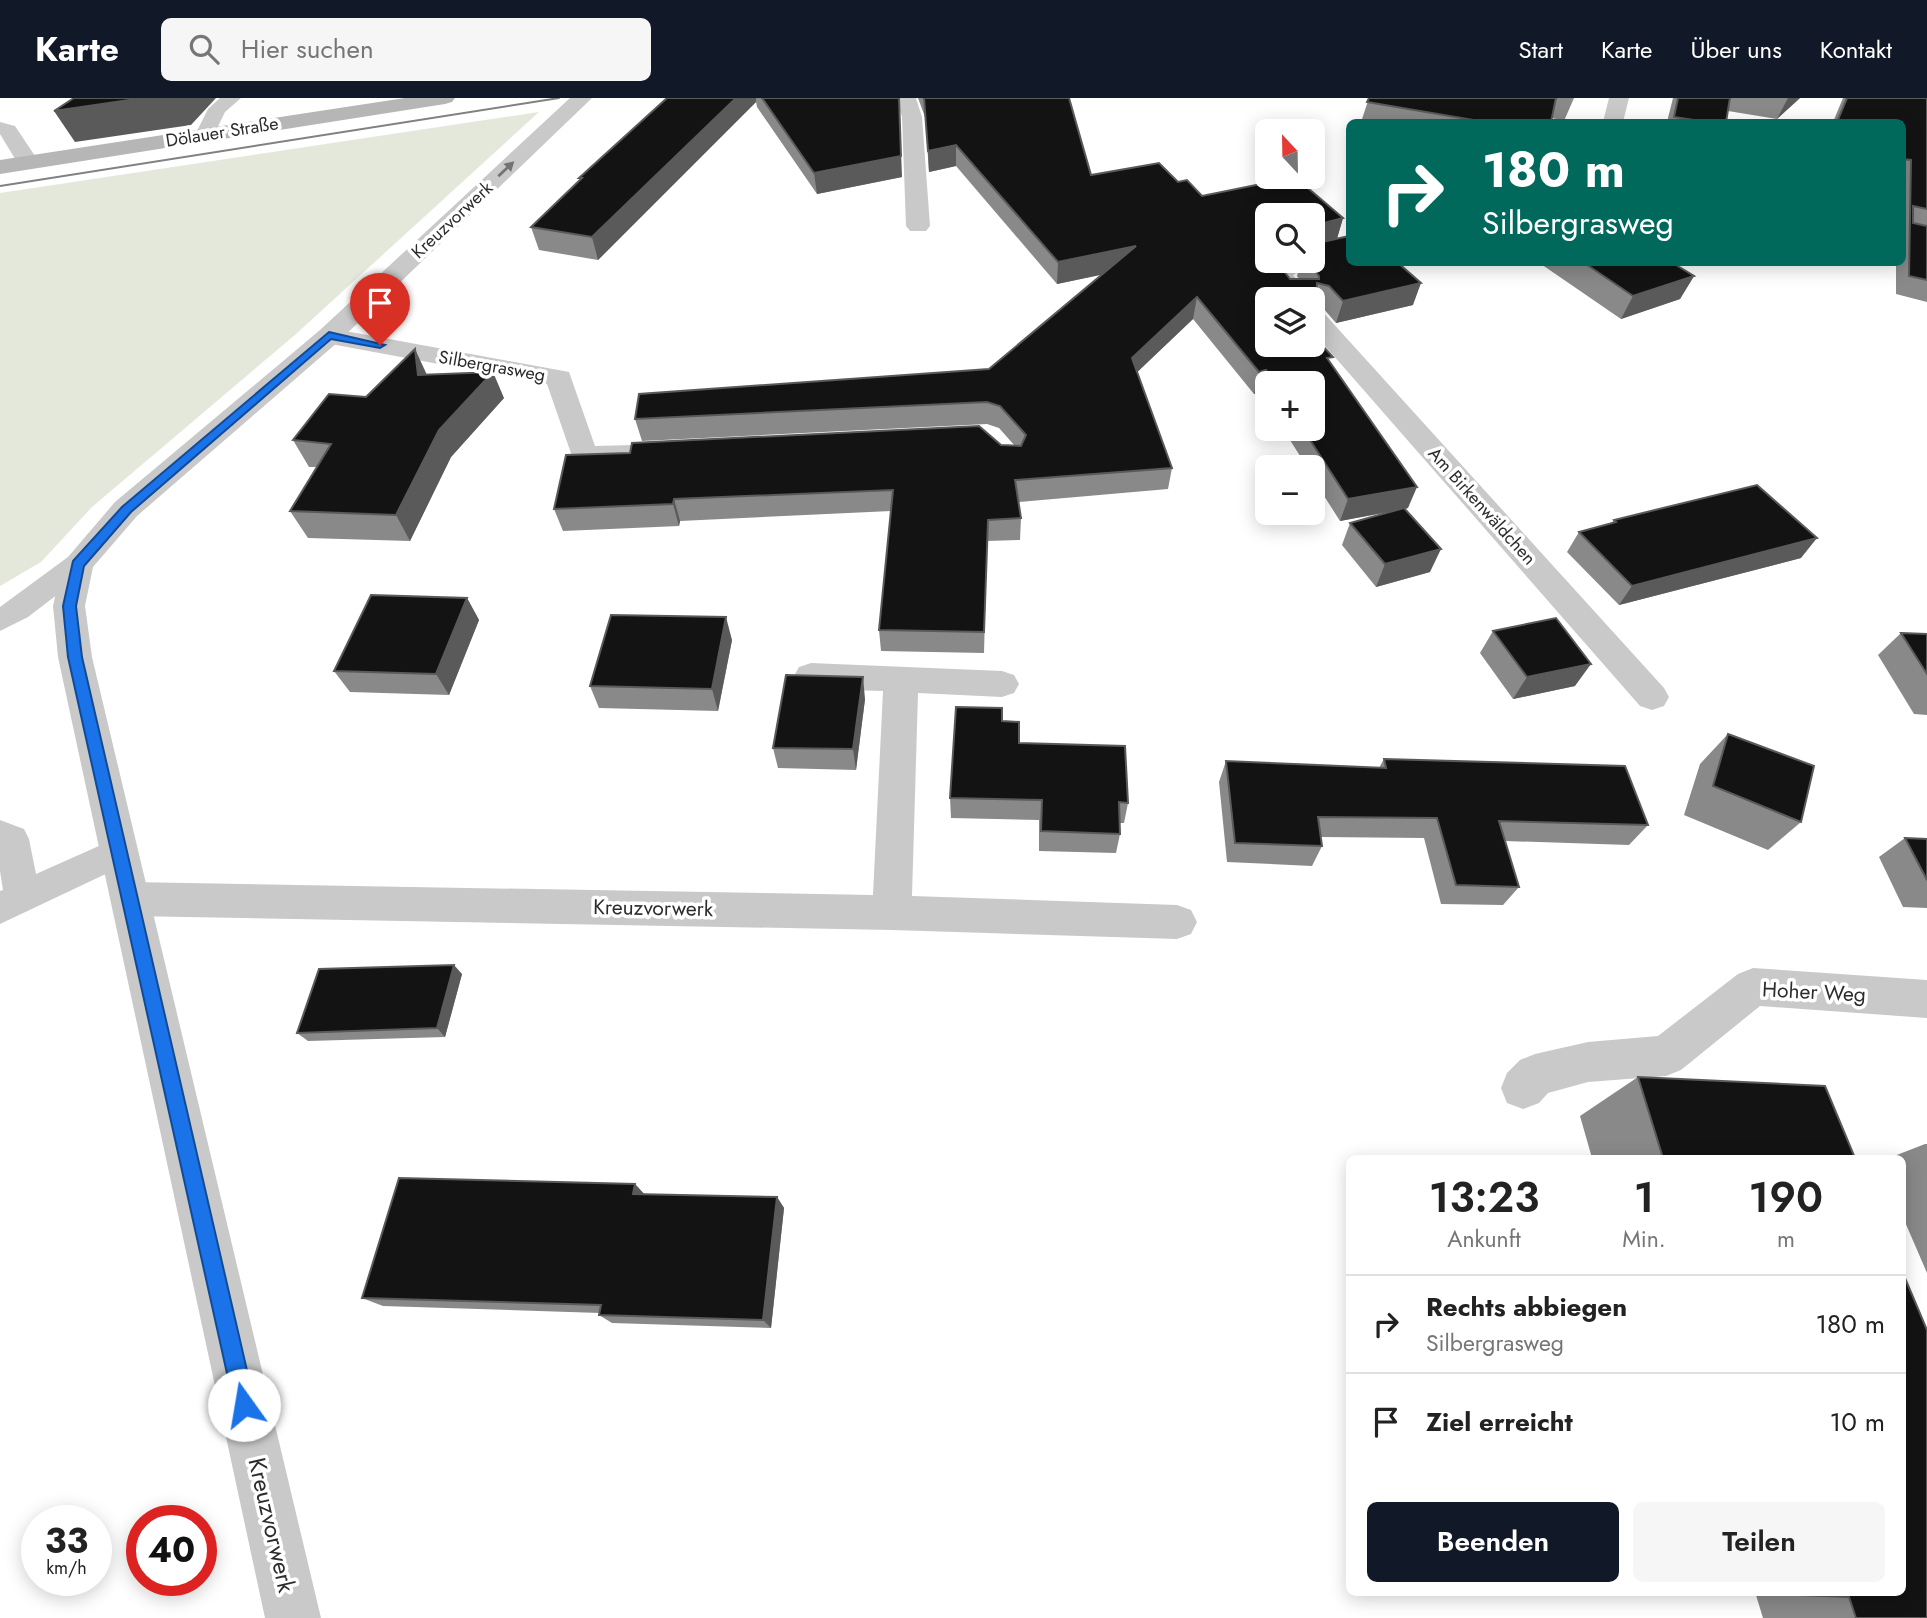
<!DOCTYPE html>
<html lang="de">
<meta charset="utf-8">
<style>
body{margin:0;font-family:Jost,sans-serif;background:#f6f6f6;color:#222;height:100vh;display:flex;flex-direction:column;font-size:26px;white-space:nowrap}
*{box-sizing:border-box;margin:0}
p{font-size:23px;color:#767676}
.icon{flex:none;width:38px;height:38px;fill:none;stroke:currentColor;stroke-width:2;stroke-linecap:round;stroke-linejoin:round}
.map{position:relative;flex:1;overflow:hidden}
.details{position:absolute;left:1346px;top:1057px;width:560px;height:441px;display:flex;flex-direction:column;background:#fff;border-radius:10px;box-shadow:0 4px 18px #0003}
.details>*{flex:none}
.guide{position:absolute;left:1346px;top:21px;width:560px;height:147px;border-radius:10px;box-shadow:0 4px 18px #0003;background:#00695c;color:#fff;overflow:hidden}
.needle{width:46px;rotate:338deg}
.buttons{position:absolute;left:1255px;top:21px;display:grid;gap:14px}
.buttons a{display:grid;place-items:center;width:70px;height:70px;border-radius:10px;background:#fff;box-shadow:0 4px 18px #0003;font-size:35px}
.speed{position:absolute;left:21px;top:1407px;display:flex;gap:14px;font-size:35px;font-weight:700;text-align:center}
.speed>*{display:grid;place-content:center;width:91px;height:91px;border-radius:50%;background:#fff;box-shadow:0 4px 18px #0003;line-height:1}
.speed small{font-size:18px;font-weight:400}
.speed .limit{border:10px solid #d22;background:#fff;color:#111}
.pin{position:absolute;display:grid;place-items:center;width:60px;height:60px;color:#fff;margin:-72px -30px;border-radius:50% 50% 50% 0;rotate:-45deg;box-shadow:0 0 7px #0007}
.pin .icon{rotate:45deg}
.me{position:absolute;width:77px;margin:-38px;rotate:347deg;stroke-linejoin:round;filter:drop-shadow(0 0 5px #0008)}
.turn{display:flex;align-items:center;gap:24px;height:147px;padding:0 21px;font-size:32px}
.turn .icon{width:91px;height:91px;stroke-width:2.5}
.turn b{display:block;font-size:49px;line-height:60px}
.eta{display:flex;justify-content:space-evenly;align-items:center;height:119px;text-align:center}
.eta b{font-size:42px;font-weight:600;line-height:49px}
.button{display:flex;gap:14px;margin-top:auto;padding:14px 21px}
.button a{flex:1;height:80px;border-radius:10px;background:#111827;color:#fff;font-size:28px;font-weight:600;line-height:80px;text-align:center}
.button a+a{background:#f6f6f6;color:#222}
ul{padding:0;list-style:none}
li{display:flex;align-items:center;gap:21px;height:98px;padding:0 21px;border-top:2px solid #e0e0e0}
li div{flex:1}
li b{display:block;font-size:26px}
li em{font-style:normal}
header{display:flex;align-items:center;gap:42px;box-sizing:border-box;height:98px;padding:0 35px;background:#111827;color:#fff}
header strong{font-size:33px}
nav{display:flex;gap:38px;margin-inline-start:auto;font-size:24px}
.search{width:490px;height:63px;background:#f6f6f6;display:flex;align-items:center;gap:18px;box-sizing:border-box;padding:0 24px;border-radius:10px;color:#767676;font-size:26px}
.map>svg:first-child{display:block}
</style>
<header>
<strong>Karte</strong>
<div class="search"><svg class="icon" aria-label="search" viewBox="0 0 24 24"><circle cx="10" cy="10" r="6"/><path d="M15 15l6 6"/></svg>Hier suchen</div>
<nav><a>Start</a><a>Karte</a><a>Über uns</a><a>Kontakt</a></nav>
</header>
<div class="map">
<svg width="1927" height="1520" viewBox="0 0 1927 1520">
<rect width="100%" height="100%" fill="#fff"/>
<path fill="#e3e8db" d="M539,14l-243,222 -204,173 -51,55 -41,24v-393z"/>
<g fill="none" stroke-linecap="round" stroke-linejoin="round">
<g fill="#c9c9c9" fill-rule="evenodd">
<path d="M220,0h21l-16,14 -13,27h-14l-3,-4 13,-26z"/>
<path d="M78,456l10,3 4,7 -4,7 -60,46 -28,14v-24l68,-50z"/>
<path d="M0,722l24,9 5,10 7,35 83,-37 12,5 5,10 -5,10 -131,62v-33l3,-1 -3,-19z"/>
</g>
<g fill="#c9c9c9" fill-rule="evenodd">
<path d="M896,0h20l6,19 8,109 -4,5h-16l-4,-5 -4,-109z"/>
<path d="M1609,0h20l-6,24h-20z"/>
<path d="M0,24l15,4 24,36 -3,5h-16l-20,-33z"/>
<path d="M1283,163h29l-3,5 -16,9 18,24h-25l-19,-26z"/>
<path d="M1312,209l9,3 343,378 5,9 -5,9 -12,4 -12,-4 -328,-375z"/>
<path d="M329,230l240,44 26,74 38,-1 10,3 4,6 -4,6c-20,6 -49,8 -69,2l-27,-78 -227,-42 -4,-6 4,-6z"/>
<path d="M811,565l191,8 12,4 5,9 -5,9 -12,4 -84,-4 -6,203 265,9 14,5 6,12 -6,12 -14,5 -285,-9 -762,-14 -14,-5 -6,-12 6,-12 14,-5 743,13 10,-204 -72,-2 -12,-4 -5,-9 5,-9z"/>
<path d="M1753,870l174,12v38l-167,-12 -79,64 -15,6 -78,6 -40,11 -9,10 -16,6 -16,-6 -6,-15 6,-15 13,-13 15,-6 53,-12 70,-6 80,-62z"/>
</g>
<path fill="#c9c9c9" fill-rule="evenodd" d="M570,0h22l-254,244 -201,174 -44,51 -8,39 7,51 229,961h-56l-207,-961 -5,-51 9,-42 53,-62 205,-172z"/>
<path fill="#b6b6b6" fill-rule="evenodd" d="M405,0h50l-3,4 -7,2 -445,70v-14z"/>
<path stroke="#818181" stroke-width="2" d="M0,88l559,-88"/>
</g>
<g fill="#898989" fill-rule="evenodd">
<path d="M667,0h95l140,79 -85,17 -60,-87 -1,-5 -158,158 -59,-10 -8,-23 49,-47 -1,-2z"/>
<path d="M918,0h151l22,77 87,7 24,14 141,22 -6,20 76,67 -77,18 -13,-15 -56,-9 64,64 77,145 -3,1 25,63 -54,15 -34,-42 8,-22 40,-11 -50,9 -28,-44v-10h-5l-24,-38h29v-46h-45v20l-7,-11 -6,2 -61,-75 -56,53 35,96 -4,21 -149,13 2,16 -1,22 -33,1 -3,112 -103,-2 -2,-21 12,-119 -211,10 -1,5 -116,5 -9,-22 447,-64 14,1 -16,-18 -12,-4 -345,17 -7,-22 354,-50 114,-95 -46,10 -101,-118 -27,6 -4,-55zM1267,117h45v46h-11l-4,15 2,3h-9l-13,-17z"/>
<path d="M1369,0h205l-10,23 -12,-3 -1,4h-190z"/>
<path d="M1673,0h127l-23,21 -49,-8 -2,11h-59z"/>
<path d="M1843,0h84v204l-31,-8v-32h6v-140h-69z"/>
<path d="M1538,164h133l23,14 -14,23 -59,20z"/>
<path d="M427,277l77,23 -53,59 -41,84 -102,-3 -18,-27 27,-44h-8l-16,-27 73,-43z"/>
<path d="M1614,422l187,38 -182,47 -52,-53 12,-20 32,-8z"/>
<path d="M467,500l12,22 -30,75 -99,-3 -16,-21z"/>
<path d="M1493,533l82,55 -62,13 -33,-46z"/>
<path d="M1901,535l26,1v81l-13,-1 -36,-59z"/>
<path d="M732,542l-14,71 -119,-3 -9,-22z"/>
<path d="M865,601l-9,71 -78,-2 -5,-20z"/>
<path d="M1002,623l17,22 109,60 -4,20h-4v11l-4,19 -77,-2v-31l-88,-2 -1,-20z"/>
<path d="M1728,636l73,88 -33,28 -84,-35 16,-51z"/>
<path d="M1384,661l264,66 -19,20 -124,-4 14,46 -16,18 -62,-1 -17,-66 -103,-1 1,9 -10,20 -85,-4 -8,-80 7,-21 153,7z"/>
<path d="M1905,740l22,1v69l-24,-1 -24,-50z"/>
<path d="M462,876l-17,63 -137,4 -11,-8z"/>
<path d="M1638,979l217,81h-263l-12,-42z"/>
<path d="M1925,1046h2v129l-25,-58v-57h-13z"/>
<path d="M635,1086l9,10 133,3 7,11 -13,120 -159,-5 -13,-8 1,-2 -217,-7 -21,-8z"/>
<path d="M1755,1494h147l25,26h-164z"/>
</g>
<g fill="#5a5a5a">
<path d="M143,0h73l-25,27 -116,17 -21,-31z"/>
<path d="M736,0h20v4l-158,158 -6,-23z"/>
<path d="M899,0l3,79 -85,17 -3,-21z"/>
<path d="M1788,0h12l-23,21z"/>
<path d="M956,47v21l-27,6 -1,-21z"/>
<path d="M1343,120l-6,21 -24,7 2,-9 1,-12z"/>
<path d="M1136,148l-2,22 -77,16 1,-22z"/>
<path d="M1694,178l-14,23 -59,20 12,-23z"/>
<path d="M1421,185l-8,22 -77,18 7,-22z"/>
<path d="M1197,199l-4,22 -64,61 3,-22z"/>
<path d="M415,251l12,26h-9z"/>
<path d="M1266,272l-6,22 -6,2 5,-22z"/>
<path d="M493,274l11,26 -53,59 -41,84 -14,-26 43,-85z"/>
<path d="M1417,389l-9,21 -68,13 8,-22z"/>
<path d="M674,401l6,22 -1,5 -6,-22z"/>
<path d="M1817,440l-16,20 -182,47 13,-19z"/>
<path d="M1441,451l-11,23 -54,15 9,-23z"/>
<path d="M467,500l12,22 -30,75 -13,-21z"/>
<path d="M726,519l6,23 -14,71 -6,-22z"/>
<path d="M1591,566l-16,22 -62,13 14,-22z"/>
<path d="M863,579l2,22 -9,71 -3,-21z"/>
<path d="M454,867l8,9 -17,63 -8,-9z"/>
<path d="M635,1086l11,12 -13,-2z"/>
<path d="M777,1099l7,11 -13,120 -8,-8z"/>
</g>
<g fill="#131313" stroke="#5a5a5a" stroke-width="2">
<path d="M74,0h69l-89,13z"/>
<path d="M667,0h69l-144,139 -61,-10 51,-49h-3z"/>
<path d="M762,0h137l2,58 -87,17z"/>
<path d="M924,0h145l22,77 68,-12 19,19 9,-2 15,16 93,-19 48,41 -27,7 -1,12h-3v-22h-45v46h9l14,18h29v-3l-11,-15h4v-14l6,-4 31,-7v26h48l24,21 -78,18 -14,-15 -12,-3 -1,24 -4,1v-9h-45v46h45v-11l21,23 -6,1 90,129 -69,12 -45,-70h9v-46h-38l-8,-13 -7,2 -62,-75 -65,61 40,110 -157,12 6,38 -33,2 -4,112 -105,-2 14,-140 -219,9 -1,5 -119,5 12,-54 64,-2 2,-10 347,-17 22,19 20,1 5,-11 -26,-29 -13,-4 -352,17 4,-25 350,-25 147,-123 -78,16 -102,-117 -28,6z"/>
<path d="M1369,0h187l-5,24h-66l-118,-20z"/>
<path d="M1678,0h52l-4,24h-19l-33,-5z"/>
<path d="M1847,0h80v111l-14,-3v17l14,3v54l-18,-4 2,-116 -9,-1v-37h-65z"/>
<path d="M1583,164h88l23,14 -61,20z"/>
<path d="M415,251l3,26 75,-3 -54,58 -43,85 -106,-4 41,-67 -38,-4 36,-46 37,3z"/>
<path d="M1757,387l60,53 -185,48 -53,-54 37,-10 -2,-2z"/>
<path d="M1404,410l37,41 -56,15 -35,-41z"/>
<path d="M371,497l96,3 -31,76 -102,-3z"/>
<path d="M611,517l115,2 -14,72 -122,-3z"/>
<path d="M1556,520l35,46 -64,13 -34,-46z"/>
<path d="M1901,535l26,1v40z"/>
<path d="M786,577l77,2 -10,72 -80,-1z"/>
<path d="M956,609l46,1v13l17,1v21l106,3 3,57 -9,-1 1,32 -79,-3 1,-31 -92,-2z"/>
<path d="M1728,636l86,32 -13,56 -88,-36z"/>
<path d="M1384,661l241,7 23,59 -149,-4 20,66 -63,-2 -19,-67 -119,-1 4,29 -87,-3 -9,-82 160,7z"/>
<path d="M1905,740l22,1v41z"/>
<path d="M454,867l-17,63 -140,5 22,-64z"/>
<path d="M1638,979l187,9 30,72h-192z"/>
<path d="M399,1080l236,6 -2,10 144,3 -14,123 -164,-5 2,-10 -239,-7z"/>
<path d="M1902,1173l25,59v288h-71l-7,-21 -48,-2 -1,-3h102z"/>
</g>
<defs><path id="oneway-solid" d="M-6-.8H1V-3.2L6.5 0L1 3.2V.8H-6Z" transform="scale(1.75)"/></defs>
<use fill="#737373" href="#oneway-solid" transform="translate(506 71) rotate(-43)"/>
<path fill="#1a73e8" stroke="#114b97" stroke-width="2" d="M329,234l56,13 -5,3 -49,-9 -200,173 -47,54 -8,40 6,51 173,748 -3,7 -8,4 -7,-4 -3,-7 -166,-748 -5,-51 10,-45 49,-54z"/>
<g text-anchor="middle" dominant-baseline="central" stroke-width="7" stroke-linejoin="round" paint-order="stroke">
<g font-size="18" fill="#2c2c2c" stroke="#fff">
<text transform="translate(222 34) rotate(-9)">Dölauer Straße</text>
<text transform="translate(452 122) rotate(-43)">Kreuzvorwerk</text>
<text transform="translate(492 268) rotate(10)">Silbergrasweg</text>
<text transform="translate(1482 408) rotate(48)">Am Birkenwäldchen</text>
</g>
<g font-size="21" fill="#2c2c2c" stroke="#fff">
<text transform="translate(653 810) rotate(1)">Kreuzvorwerk</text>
<text transform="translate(1814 894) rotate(3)">Hoher Weg</text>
</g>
<g font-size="24" fill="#2c2c2c" stroke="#fff">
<text transform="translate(272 1427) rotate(77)">Kreuzvorwerk</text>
</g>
</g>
</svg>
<div class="buttons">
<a><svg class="needle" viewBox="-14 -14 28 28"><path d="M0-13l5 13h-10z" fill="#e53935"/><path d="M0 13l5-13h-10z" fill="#767676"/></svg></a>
<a><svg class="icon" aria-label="search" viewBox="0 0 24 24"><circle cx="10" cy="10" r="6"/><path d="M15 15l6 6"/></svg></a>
<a><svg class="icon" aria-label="layers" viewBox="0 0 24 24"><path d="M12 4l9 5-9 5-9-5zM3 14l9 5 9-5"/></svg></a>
<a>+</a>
<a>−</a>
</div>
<div class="speed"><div>33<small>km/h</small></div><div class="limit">40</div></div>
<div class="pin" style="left:380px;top:247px;background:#d93025"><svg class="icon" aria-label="arrive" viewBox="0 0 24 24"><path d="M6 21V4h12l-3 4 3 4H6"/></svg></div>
<svg class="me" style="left:244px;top:1307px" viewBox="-20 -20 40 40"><circle r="19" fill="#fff"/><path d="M0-13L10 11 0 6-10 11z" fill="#1a73e8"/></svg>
<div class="guide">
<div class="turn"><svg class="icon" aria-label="right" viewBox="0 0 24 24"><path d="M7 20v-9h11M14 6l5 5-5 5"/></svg><div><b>180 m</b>Silbergrasweg</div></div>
</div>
<section class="details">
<div class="eta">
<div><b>13:23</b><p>Ankunft</p></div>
<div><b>1</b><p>Min.</p></div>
<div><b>190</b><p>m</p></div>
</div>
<ul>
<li><svg class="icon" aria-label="right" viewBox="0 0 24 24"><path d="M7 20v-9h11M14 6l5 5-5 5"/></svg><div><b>Rechts abbiegen</b><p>Silbergrasweg</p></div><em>180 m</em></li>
<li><svg class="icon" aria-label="arrive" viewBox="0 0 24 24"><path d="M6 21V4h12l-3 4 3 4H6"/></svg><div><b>Ziel erreicht</b></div><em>10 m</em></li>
</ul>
<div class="button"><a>Beenden</a><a>Teilen</a></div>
</section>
</div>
